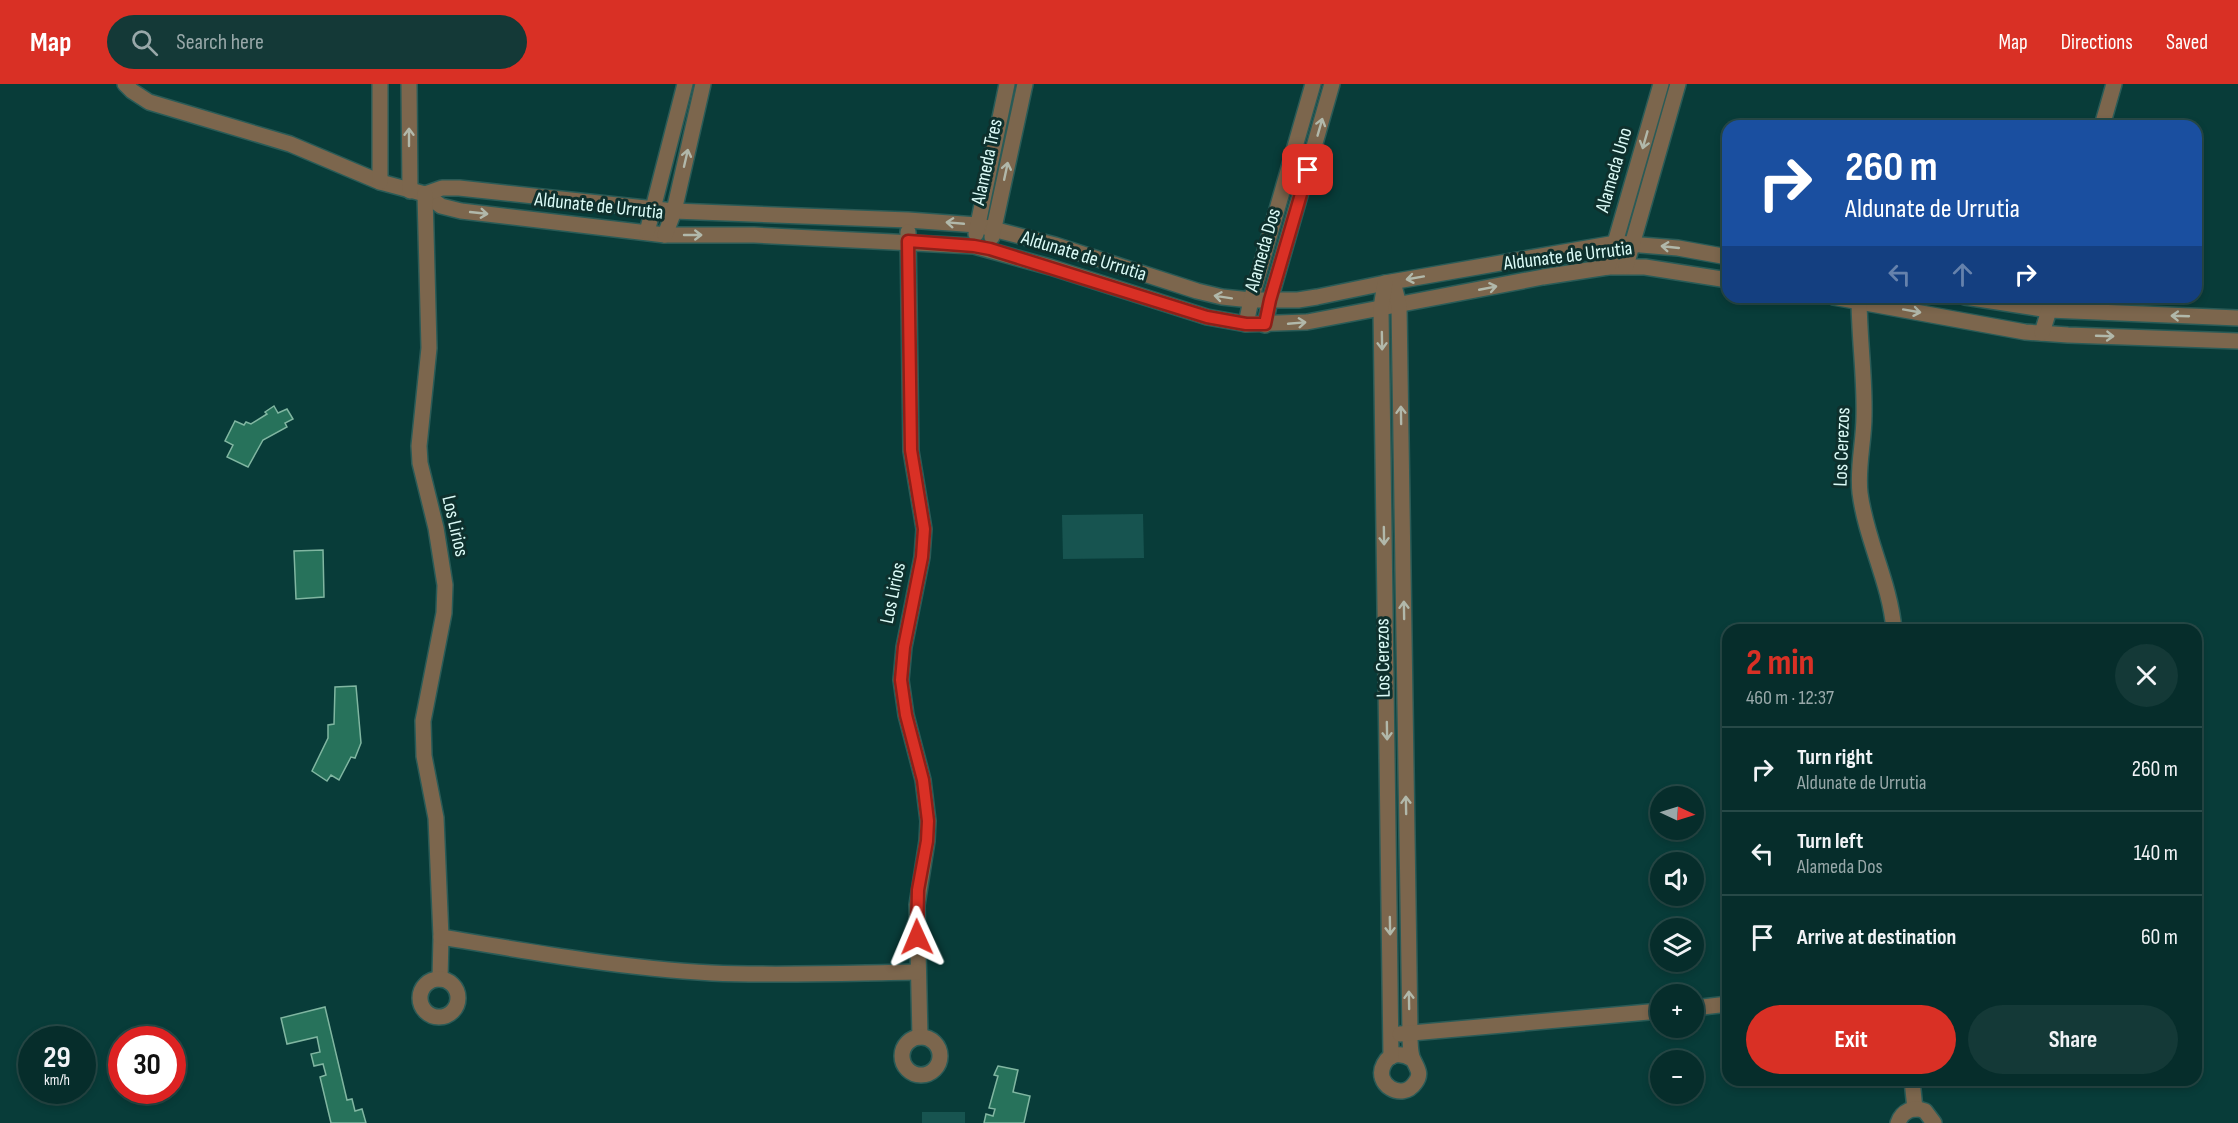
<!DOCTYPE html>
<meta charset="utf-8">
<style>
body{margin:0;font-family:"Sofia Sans Condensed",sans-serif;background:#143937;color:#f1f3f6;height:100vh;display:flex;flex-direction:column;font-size:22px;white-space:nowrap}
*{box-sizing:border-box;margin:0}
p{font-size:20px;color:#98a8a9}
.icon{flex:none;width:33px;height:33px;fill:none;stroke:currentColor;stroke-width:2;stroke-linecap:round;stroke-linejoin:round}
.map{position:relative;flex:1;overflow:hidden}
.drawer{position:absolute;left:1722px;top:540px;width:480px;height:462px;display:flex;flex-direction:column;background:#062d2b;border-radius:18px;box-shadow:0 3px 9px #0003,0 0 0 2px #274947}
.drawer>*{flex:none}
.banner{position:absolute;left:1722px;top:36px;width:480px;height:183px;border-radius:18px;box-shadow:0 3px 9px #0003,0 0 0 2px #274947;background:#1a4fa0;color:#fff;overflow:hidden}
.needle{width:39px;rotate:94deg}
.buttons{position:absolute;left:1650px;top:702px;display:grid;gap:12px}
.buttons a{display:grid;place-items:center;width:54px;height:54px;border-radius:50%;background:#062d2b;box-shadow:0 3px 9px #0003,0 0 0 2px #274947;font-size:30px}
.speed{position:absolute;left:18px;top:942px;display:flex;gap:12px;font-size:30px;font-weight:700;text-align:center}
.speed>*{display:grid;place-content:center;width:78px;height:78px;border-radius:50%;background:#062d2b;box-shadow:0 3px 9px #0003,0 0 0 2px #274947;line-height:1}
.speed small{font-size:15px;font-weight:400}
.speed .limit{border:9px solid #d22;background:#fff;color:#111}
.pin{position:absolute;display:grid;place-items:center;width:51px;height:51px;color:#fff;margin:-26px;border-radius:12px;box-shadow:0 3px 9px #0006}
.me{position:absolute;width:66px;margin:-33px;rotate:359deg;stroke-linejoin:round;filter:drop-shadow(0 0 4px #0008)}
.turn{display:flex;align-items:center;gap:21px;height:126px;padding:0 24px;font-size:27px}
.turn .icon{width:78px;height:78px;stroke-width:2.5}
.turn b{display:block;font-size:42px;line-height:51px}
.lanes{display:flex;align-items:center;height:57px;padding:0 24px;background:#0003;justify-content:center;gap:30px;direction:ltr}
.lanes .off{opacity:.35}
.round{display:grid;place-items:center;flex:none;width:63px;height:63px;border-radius:32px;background:#143937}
.headline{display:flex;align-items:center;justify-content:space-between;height:102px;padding:0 24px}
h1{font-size:36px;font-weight:700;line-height:45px;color:#d93025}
.cta{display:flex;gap:12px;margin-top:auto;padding:12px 24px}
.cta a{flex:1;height:69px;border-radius:36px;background:#d93025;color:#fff;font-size:24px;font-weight:700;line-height:69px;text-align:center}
.cta a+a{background:#143937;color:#f1f3f6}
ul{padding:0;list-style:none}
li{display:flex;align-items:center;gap:18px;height:84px;padding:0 24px;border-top:2px solid #274947}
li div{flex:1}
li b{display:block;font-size:22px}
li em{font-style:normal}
header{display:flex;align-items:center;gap:36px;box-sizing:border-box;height:84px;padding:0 30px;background:#d93025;color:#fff}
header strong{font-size:28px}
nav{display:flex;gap:33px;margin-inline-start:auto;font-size:21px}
.search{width:420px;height:54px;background:#143937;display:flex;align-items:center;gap:15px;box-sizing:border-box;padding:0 21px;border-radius:33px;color:#98a8a9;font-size:22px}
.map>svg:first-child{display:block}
</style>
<header>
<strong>Map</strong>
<div class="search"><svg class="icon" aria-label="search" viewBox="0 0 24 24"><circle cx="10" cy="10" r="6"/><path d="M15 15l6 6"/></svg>Search here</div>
<nav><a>Map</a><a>Directions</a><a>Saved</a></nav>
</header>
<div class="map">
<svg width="2238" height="1039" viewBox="0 0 2238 1039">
<rect width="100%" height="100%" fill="#083c39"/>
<g fill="#175450">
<path d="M1143,430l1,44 -81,1 -1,-44z"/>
<rect x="922" y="1028" width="43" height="11"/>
</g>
<g fill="#27725b" stroke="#80b6a1" stroke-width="1.5">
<path d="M274,322l4,7 9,-4 6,10 -8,4 2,4 -24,13 -15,27 -21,-10 6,-12 -8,-4 10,-20 9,4 2,-3 5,2 16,-10 -2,-2z"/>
<path d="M323,466l1,47 -28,2 -2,-48z"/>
<path d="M356,602l5,57 -6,15 -4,-1 -12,23 -8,-5 -4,6 -15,-10 16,-33v-13l6,-1 1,-37z"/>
<path d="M325,923l22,93 5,-1 3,12 7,-2 4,14h-35l-11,-46 6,-2 -3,-11 -9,2 -3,-12 9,-2 -3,-15 -30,7 -6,-26z"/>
<path d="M998,982l20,4 -5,22 17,4 -6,27h-40l2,-9 7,2 2,-7 -6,-1 9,-32 -4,-1z"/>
</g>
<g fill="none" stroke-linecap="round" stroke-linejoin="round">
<defs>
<g id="minor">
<path d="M125,0l7,7 17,11 141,42 90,38 45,12 16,12 20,5 204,24h89l220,11 76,21 157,50 39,7 61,-2 236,-45 65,-10h37l83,13"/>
<path d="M380,0v98"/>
<path d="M409,0l1,107"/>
<path d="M2102,42l12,-42"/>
<path d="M425,110l17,-6h17l215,23 234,9 69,5 78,20 142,46 25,6 29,3h47l19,-3 68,-14 231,-40 62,5 50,9"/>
<path d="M425,110l4,154 -10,98 1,17 16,65 9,57 -1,28 -21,108 1,35 12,62 5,119 -1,42"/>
<path d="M647,148l38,-148"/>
<path d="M908,148l3,219 13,78 -2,28 -18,90 -3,33 5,35 17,65 5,41 -1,20 -10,64 3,132"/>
<path d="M976,150l31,-150"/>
<path d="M665,151l9,-24 29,-127"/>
<path d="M992,153l33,-153"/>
<path d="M1626,182l52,-182"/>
<path d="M1608,183l53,-183"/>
<path d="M1393,198l6,23 11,729c0,7 0,16 2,23 4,10 11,16 3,26 -13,19 -42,1 -31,-19 6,-12 19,-11 28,-5"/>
<path d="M1385,199l-4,25 10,749"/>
<path d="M1833,213l192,35 43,3 170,6"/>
<path d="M1859,213c0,40 6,79 5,119 0,26 -7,51 -4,77 6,47 30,89 34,137"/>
<path d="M1965,213l84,13 189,8"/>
<path d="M1246,240l5,-24 62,-216"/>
<path d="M1265,241l5,-25 62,-216"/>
<path d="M2042,249l11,-36"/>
<path d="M441,853c90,15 180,31 271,36 68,3 137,0 205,-1"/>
<circle cx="439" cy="914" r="19"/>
<path d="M1694,924l34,-4"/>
<path d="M1400,950l260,-23"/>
<circle cx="921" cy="972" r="19"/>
<path d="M1912,996l3,29"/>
<path d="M1898,1039c4,-12 15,-17 27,-12l9,12"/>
</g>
</defs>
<use href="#minor" stroke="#2a5b57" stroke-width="18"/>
<use href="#minor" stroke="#7c664d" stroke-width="15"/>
</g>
<defs><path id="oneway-shaft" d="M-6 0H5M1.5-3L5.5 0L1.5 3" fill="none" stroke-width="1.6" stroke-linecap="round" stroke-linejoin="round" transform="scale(1.5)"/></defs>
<g stroke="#b1b8aa">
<use href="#oneway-shaft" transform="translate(1320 43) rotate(-74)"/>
<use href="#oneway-shaft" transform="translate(409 53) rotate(-90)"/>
<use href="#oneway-shaft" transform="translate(1645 56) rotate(106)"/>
<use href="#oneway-shaft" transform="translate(686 74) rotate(-77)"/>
<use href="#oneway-shaft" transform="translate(1006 87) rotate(-78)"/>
<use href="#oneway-shaft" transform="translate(479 129) rotate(6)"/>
<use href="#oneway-shaft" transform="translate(955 139) rotate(-175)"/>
<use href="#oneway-shaft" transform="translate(693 151)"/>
<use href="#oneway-shaft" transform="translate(1670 163) rotate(-174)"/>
<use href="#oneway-shaft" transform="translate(1415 194) rotate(170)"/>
<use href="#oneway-shaft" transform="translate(1488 204) rotate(-11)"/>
<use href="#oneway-shaft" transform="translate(1223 213) rotate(-171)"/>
<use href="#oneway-shaft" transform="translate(1912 227) rotate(10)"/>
<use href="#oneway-shaft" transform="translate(2180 232) rotate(-178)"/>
<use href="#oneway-shaft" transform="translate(1297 239) rotate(-5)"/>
<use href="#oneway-shaft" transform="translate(2105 252) rotate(2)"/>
<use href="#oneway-shaft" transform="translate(1382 257) rotate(89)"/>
<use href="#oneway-shaft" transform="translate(1401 331) rotate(-91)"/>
<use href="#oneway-shaft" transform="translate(1384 452) rotate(89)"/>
<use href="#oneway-shaft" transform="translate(1404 526) rotate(-91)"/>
<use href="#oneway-shaft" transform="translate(1387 647) rotate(89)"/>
<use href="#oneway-shaft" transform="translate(1406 721) rotate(-91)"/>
<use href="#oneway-shaft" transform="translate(1390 842) rotate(89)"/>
<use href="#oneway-shaft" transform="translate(1409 916) rotate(-91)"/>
</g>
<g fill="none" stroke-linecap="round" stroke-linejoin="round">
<defs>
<path id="route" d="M917,853l1,-47 9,-49 1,-20 -5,-41 -17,-65 -5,-35 3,-33 18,-90 2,-28 -13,-79 -3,-209 66,5 16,3 217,68 39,7h19l5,-24 38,-130"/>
</defs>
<use href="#route" stroke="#8d1f18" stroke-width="15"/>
<use href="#route" stroke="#d93025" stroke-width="10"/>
</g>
<g text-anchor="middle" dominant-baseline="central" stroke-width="6" stroke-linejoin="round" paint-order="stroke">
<g font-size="20" fill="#dcfbf7" stroke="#0e302d">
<text transform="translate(987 78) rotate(-78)">Alameda Tres</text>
<text transform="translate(1614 86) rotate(-74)">Alameda Uno</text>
<text transform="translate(599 122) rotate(6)">Aldunate de Urrutia</text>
<text transform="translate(1263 166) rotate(-74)">Alameda Dos</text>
<text transform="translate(1084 172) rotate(17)">Aldunate de Urrutia</text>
<text transform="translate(1568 172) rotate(-7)">Aldunate de Urrutia</text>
<text transform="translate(1842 363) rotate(-88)">Los Cerezos</text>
<text transform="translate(455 442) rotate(77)">Los Lirios</text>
<text transform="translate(893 509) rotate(-78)">Los Lirios</text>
<text transform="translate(1383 574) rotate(-91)">Los Cerezos</text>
</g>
</g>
</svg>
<div class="buttons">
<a><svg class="needle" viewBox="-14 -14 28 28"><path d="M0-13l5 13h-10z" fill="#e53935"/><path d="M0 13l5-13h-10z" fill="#98a8a9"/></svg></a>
<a><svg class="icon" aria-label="sound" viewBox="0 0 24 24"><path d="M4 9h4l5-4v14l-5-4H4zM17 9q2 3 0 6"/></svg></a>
<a><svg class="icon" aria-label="layers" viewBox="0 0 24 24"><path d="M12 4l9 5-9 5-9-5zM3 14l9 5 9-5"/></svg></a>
<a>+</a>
<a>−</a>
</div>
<div class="speed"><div>29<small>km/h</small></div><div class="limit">30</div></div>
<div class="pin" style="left:1308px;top:86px;background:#d93025"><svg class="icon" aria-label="arrive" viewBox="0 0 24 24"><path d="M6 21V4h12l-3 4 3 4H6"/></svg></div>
<svg class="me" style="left:917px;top:853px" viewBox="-20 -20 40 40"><path d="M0-17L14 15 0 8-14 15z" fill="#d93025" stroke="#fff" stroke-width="4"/></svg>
<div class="banner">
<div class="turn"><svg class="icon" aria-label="right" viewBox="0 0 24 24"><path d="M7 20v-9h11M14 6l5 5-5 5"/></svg><div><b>260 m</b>Aldunate de Urrutia</div></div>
<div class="lanes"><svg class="icon off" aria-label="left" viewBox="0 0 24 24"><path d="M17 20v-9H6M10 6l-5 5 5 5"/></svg><svg class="icon off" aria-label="ahead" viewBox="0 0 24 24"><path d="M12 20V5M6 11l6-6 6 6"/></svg><svg class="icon" aria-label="right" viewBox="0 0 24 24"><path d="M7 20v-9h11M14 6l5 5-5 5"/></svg></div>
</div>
<section class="drawer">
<div class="headline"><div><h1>2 min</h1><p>460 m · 12:37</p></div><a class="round"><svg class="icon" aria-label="close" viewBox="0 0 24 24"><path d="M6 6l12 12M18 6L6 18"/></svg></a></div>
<ul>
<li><svg class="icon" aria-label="right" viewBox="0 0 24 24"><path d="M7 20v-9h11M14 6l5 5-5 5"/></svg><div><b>Turn right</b><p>Aldunate de Urrutia</p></div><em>260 m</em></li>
<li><svg class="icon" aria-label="left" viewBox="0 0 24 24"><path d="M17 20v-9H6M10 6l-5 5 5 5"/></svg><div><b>Turn left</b><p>Alameda Dos</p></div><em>140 m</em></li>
<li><svg class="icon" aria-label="arrive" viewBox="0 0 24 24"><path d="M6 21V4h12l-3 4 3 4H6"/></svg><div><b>Arrive at destination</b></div><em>60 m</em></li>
</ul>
<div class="cta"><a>Exit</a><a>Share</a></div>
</section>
</div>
